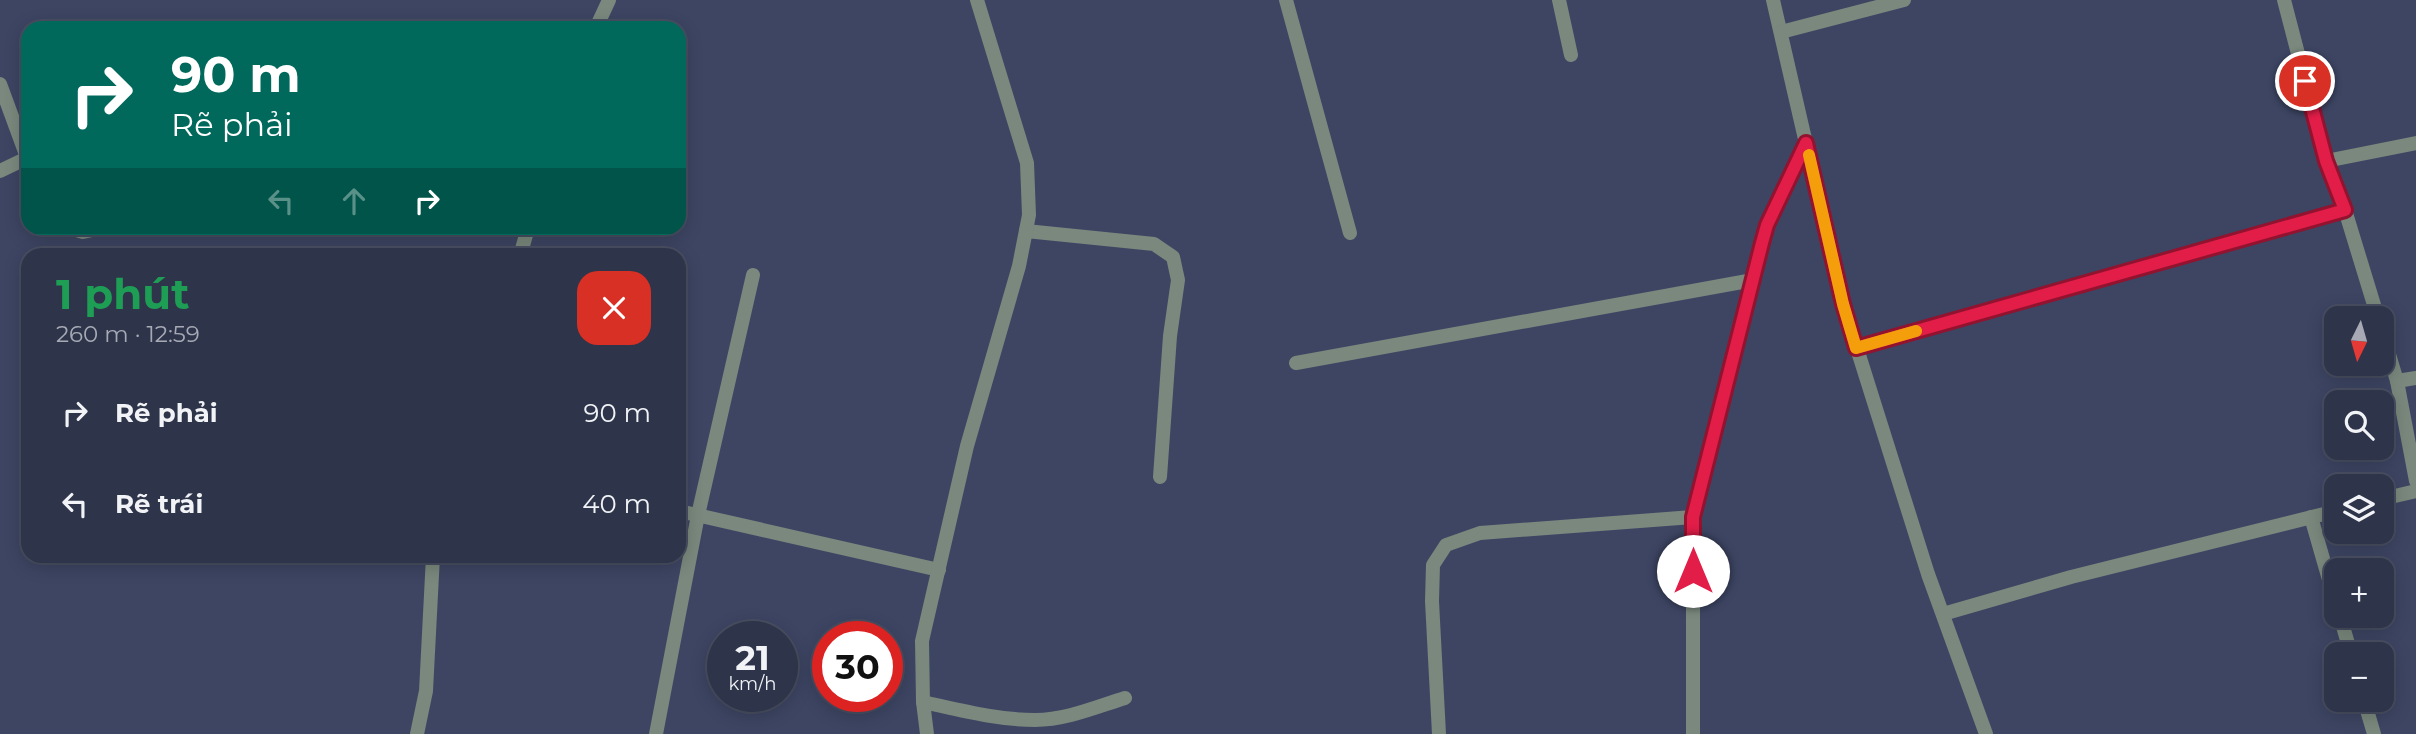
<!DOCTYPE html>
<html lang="vi">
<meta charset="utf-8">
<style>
body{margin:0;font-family:Montserrat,sans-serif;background:#3a3f54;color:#f1f3f6;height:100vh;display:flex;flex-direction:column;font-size:26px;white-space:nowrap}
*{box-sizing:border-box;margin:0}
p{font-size:23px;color:#a7aab5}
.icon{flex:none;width:38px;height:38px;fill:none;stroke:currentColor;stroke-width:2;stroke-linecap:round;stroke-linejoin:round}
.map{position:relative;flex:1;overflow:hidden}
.side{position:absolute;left:21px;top:248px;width:665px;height:315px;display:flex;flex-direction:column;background:#2e344a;border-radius:21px;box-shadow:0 4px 18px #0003,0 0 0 2px #494f62}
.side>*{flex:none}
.top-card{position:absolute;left:21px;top:21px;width:665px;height:214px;border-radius:21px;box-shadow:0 4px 18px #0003,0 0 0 2px #494f62;background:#00695c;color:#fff;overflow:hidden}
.needle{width:46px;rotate:185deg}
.tools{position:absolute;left:2324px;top:306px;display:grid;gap:14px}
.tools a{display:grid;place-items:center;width:70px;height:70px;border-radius:14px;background:#2e344a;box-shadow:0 4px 18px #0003,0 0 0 2px #494f62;font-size:35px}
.speed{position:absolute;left:707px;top:621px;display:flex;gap:14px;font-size:35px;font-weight:700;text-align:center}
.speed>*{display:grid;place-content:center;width:91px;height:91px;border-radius:50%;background:#2e344a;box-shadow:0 4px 18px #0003,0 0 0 2px #494f62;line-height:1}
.speed small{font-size:18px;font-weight:400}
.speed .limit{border:10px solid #d22;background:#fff;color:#111}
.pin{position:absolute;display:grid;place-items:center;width:60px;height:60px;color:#fff;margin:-30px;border:4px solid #fff;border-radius:50%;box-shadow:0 2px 7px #0007}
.me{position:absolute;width:77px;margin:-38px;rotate:0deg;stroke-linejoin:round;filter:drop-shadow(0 0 5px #0008)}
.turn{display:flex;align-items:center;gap:24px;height:147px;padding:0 35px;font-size:32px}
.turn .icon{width:91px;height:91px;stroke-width:2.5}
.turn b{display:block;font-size:49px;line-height:60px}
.lanes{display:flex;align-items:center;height:66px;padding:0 35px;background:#0003;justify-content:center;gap:35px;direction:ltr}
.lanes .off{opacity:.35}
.round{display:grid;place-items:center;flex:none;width:74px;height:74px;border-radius:21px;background:#3a3f54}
.head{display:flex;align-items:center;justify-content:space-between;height:119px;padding:0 35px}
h1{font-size:42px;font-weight:700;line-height:52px;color:#1e9e55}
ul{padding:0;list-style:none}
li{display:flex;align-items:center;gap:21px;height:91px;padding:0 35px}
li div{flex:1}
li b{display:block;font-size:26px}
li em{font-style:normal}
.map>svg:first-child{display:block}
</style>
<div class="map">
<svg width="2416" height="734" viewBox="0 0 2416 734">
<rect width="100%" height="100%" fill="#3d4563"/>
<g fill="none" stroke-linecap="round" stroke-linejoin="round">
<path stroke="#7a887d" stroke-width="14" d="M923,702c37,8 74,18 112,18 31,0 61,-13 90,-22"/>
<g stroke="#7a887d" stroke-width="14">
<path d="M1286,0l64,233"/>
<path d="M1559,0l12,55"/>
<path d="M1773,0l70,304 85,270 58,160"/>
<path d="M2284,0l42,161 19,49 33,108"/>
<path d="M596,28l13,-28"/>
<path d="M1781,32l123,-32"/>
<path d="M0,84l28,76"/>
<path d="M2326,161l90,-18"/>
<path d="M0,171l27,-13"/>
<path d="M70,228l13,4 19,-4"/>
<path d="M1026,231l128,13 19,13 5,23 -8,56 -10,141"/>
<path d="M520,256l8,-28"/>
<path d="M2382,331l15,50 19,100"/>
<path d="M1856,348l489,-138"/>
<path d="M1296,363l457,-83"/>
<path d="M2397,381l19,-3"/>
<path d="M2382,499l34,-8"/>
<path d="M679,511l260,59"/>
<path d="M2311,517l25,87"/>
<path d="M1943,614l128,-37 265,-66"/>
<path d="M2340,616l11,38"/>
<path d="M2364,700l10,34"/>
<path d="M417,734l9,-43 7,-135"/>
<path d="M656,734l42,-219 55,-240"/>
<path d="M927,734l-4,-32 -1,-61 45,-195 52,-180 10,-51 -2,-52 -50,-163"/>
<path d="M1439,734l-7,-133 1,-36 13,-20 34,-12 213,-16"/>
<path d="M1693,734v-217l74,-292 39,-82"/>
</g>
</g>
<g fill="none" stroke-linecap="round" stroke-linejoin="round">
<defs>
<path id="route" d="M1693,571v-54l69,-274 5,-18 39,-82 37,161 13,44 489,-138 -19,-49 -21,-80"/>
</defs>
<use href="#route" stroke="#92132f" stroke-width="18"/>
<use href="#route" stroke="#e11d48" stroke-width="12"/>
<path stroke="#f59e0b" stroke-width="12" d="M1809,155l34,149 13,44 60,-17"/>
</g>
</svg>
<div class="tools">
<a><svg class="needle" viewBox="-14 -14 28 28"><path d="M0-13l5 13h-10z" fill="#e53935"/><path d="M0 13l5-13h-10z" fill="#a7aab5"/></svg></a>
<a><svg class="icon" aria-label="search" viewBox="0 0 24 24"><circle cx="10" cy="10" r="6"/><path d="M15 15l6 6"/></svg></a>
<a><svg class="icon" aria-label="layers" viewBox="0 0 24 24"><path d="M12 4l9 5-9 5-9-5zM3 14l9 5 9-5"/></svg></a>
<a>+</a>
<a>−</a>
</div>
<div class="speed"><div>21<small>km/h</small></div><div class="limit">30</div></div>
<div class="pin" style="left:2305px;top:81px;background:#d93025"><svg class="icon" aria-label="arrive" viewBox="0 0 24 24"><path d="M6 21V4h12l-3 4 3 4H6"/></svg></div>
<svg class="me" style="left:1693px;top:571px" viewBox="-20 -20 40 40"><circle r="19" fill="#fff"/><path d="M0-13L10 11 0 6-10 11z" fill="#e11d48"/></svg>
<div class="top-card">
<div class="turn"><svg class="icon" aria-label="right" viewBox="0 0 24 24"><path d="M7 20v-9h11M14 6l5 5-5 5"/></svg><div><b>90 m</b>Rẽ phải</div></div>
<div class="lanes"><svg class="icon off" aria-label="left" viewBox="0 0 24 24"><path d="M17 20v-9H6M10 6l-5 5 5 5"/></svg><svg class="icon off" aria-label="ahead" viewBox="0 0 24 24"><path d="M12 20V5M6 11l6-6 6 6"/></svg><svg class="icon" aria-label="right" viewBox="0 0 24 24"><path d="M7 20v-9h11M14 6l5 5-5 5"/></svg></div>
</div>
<section class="side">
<div class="head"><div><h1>1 phút</h1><p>260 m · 12:59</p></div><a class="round" style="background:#d93025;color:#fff"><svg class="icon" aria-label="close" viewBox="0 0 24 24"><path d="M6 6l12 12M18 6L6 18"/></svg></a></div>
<ul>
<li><svg class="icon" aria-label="right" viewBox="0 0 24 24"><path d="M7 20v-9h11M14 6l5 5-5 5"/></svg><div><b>Rẽ phải</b></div><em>90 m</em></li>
<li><svg class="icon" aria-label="left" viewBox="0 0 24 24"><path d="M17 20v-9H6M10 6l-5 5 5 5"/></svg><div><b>Rẽ trái</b></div><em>40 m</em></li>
</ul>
</section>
</div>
